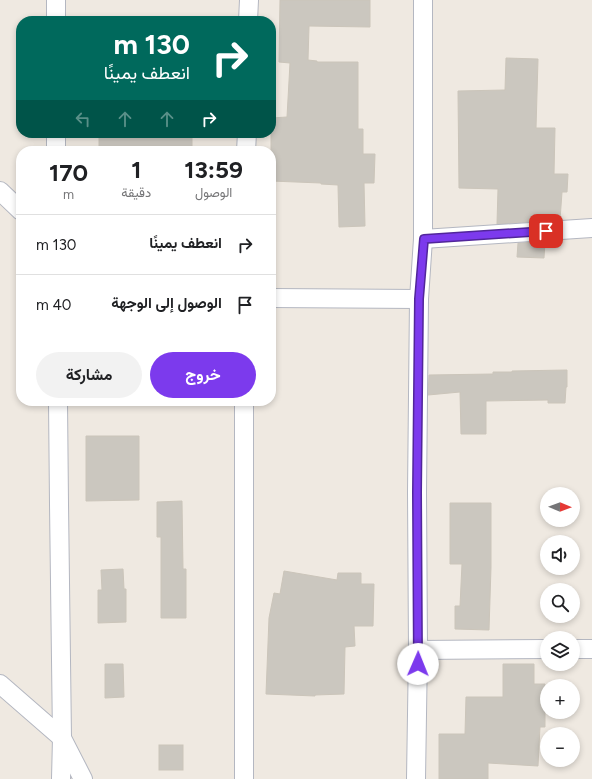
<!DOCTYPE html>
<html lang="ar">
<meta charset="utf-8">
<style>
body{margin:0;font-family:Figtree,Vazirmatn,sans-serif;background:#f2f2f2;color:#202124;direction:rtl;height:100vh;display:flex;flex-direction:column;font-size:15px;white-space:nowrap}
*{box-sizing:border-box;margin:0}
p{font-size:13px;color:#757577}
.icon{flex:none;width:22px;height:22px;fill:none;stroke:currentColor;stroke-width:2;stroke-linecap:round;stroke-linejoin:round}
.map{position:relative;flex:1;overflow:hidden;direction:ltr}
.sheet{position:absolute;left:16px;top:146px;width:260px;height:260px;display:flex;flex-direction:column;background:#fff;border-radius:16px;box-shadow:0 2px 6px #0003;direction:rtl}
.sheet>*{flex:none}
.hud{position:absolute;left:16px;top:16px;width:260px;height:122px;border-radius:16px;box-shadow:0 2px 6px #0003;direction:rtl;background:#00695c;color:#fff;overflow:hidden}
.needle{width:26px;rotate:91deg}
.buttons{position:absolute;left:540px;top:487px;display:grid;gap:8px}
.buttons a{display:grid;place-items:center;width:40px;height:40px;border-radius:50%;background:#fff;box-shadow:0 2px 6px #0003;font-size:20px}
.pin{position:absolute;display:grid;place-items:center;width:34px;height:34px;color:#fff;margin:-17px;border-radius:8px;box-shadow:0 2px 6px #0006}
.me{position:absolute;width:44px;margin:-22px;rotate:1deg;stroke-linejoin:round;filter:drop-shadow(0 0 3px #0008)}
.turn{display:flex;align-items:center;gap:14px;height:84px;padding:0 20px;font-size:18px}
.turn .icon{width:52px;height:52px;stroke-width:2.5}
.turn b{display:block;font-size:28px;line-height:34px}
.lanes{display:flex;align-items:center;height:38px;padding:0 20px;background:#0003;justify-content:center;gap:20px;direction:ltr}
.lanes .off{opacity:.35}
.eta{display:flex;justify-content:space-evenly;align-items:center;height:68px;text-align:center}
.eta b{font-size:24px;font-weight:700;line-height:28px}
.button{display:flex;gap:8px;margin-top:auto;padding:8px 20px}
.button a{flex:1;height:46px;border-radius:24px;background:#7c3aed;color:#fff;font-size:16px;font-weight:700;line-height:46px;text-align:center}
.button a+a{background:#f2f2f2;color:#202124}
ul{padding:0;list-style:none}
li{display:flex;align-items:center;gap:12px;height:60px;padding:0 20px;border-top:1px solid #e0e0e0}
li div{flex:1}
li b{display:block;font-size:15px}
li em{font-style:normal}
.map>svg:first-child{display:block}
</style>
<div class="map">
<svg width="592" height="779" viewBox="0 0 592 779">
<rect width="100%" height="100%" fill="#efe9e1"/>
<g fill="#cbc7bf" stroke="#cbc5ba">
<path d="M280,0h90v27l-61,-1 -1,34 9,1v1h41v67h5v25h12l-1,29h-10l1,43 -26,1 -1,-42 -17,-1v-1l-50,-2v-63l16,-1 3,-54 -11,-1z"/>
<path d="M506,58l32,1 -2,69h19l-1,46h14l-1,18h-5l-2,28 -63,4 1,-35 -39,-1 -1,-97 47,-1z"/>
<rect x="99" y="133" width="93" height="18"/>
<path d="M545,242l-1,16 -27,-1 1,-14z"/>
<path d="M567,370v17h-1l-1,16h-17v-3l-62,1v33h-25l-1,-42 -32,3 1,-20 64,-1v-2h19v-1z"/>
<path d="M86,436h53v64l-53,1z"/>
<path d="M182,501l1,68h3v49h-25v-81h-4v-35z"/>
<path d="M450,503h41v64l-2,63 -34,-1v-23h5l2,-42h-12z"/>
<path d="M123,569l1,20h2v33l-28,1v-33h4l-1,-20z"/>
<path d="M284,571l53,9 1,-7h23v11h13l-1,42h-19l1,20 -10,1 -1,47 -29,1v1l-49,-2 3,-76 5,-25 6,1z"/>
<path d="M105,664h18l1,33 -19,1z"/>
<path d="M503,664h31v20h11v43h-5l-2,39 -50,-3v16h-49v-45h26l1,-37h37z"/>
<rect x="159" y="745" width="24" height="25"/>
</g>
<g fill="none" stroke-linecap="round" stroke-linejoin="round">
<defs>
<g id="street">
<path d="M56,21v-21"/>
<path d="M248,21l1,-21"/>
<path d="M56,133v18"/>
<path d="M246,151l1,-18"/>
<path d="M0,191l21,20"/>
<path d="M423,239l169,-11"/>
<path d="M271,298l148,1"/>
<path d="M58,401l1,103 3,234 -1,41"/>
<path d="M573,649h19"/>
<path d="M418,650l129,-1"/>
<path d="M0,684l62,54 21,41"/>
<path d="M244,779v-378"/>
<path d="M416,779l2,-129 -1,-158 2,-193 4,-60v-239"/>
</g>
</defs>
<use href="#street" stroke="#b4b7c1" stroke-width="20"/>
<use href="#street" stroke="#fff" stroke-width="18"/>
</g>
<g fill="none" stroke-linecap="round" stroke-linejoin="round">
<defs>
<path id="route" d="M418,664l-1,-172 2,-193 5,-60 122,-8"/>
</defs>
<use href="#route" stroke="#51269a" stroke-width="10"/>
<use href="#route" stroke="#7c3aed" stroke-width="7"/>
</g>
</svg>
<div class="buttons">
<a><svg class="needle" viewBox="-14 -14 28 28"><path d="M0-13l5 13h-10z" fill="#e53935"/><path d="M0 13l5-13h-10z" fill="#757577"/></svg></a>
<a><svg class="icon" aria-label="sound" viewBox="0 0 24 24"><path d="M4 9h4l5-4v14l-5-4H4zM17 9q2 3 0 6"/></svg></a>
<a><svg class="icon" aria-label="search" viewBox="0 0 24 24"><circle cx="10" cy="10" r="6"/><path d="M15 15l6 6"/></svg></a>
<a><svg class="icon" aria-label="layers" viewBox="0 0 24 24"><path d="M12 4l9 5-9 5-9-5zM3 14l9 5 9-5"/></svg></a>
<a>+</a>
<a>−</a>
</div>
<div class="pin" style="left:546px;top:231px;background:#d93025"><svg class="icon" aria-label="arrive" viewBox="0 0 24 24"><path d="M6 21V4h12l-3 4 3 4H6"/></svg></div>
<svg class="me" style="left:418px;top:664px" viewBox="-20 -20 40 40"><circle r="19" fill="#fff"/><path d="M0-13L10 11 0 6-10 11z" fill="#7c3aed"/></svg>
<div class="hud">
<div class="turn"><svg class="icon" aria-label="right" viewBox="0 0 24 24"><path d="M7 20v-9h11M14 6l5 5-5 5"/></svg><div><b>130 m</b>انعطف يمينًا</div></div>
<div class="lanes"><svg class="icon off" aria-label="left" viewBox="0 0 24 24"><path d="M17 20v-9H6M10 6l-5 5 5 5"/></svg><svg class="icon off" aria-label="ahead" viewBox="0 0 24 24"><path d="M12 20V5M6 11l6-6 6 6"/></svg><svg class="icon off" aria-label="ahead" viewBox="0 0 24 24"><path d="M12 20V5M6 11l6-6 6 6"/></svg><svg class="icon" aria-label="right" viewBox="0 0 24 24"><path d="M7 20v-9h11M14 6l5 5-5 5"/></svg></div>
</div>
<section class="sheet">
<div class="eta">
<div><b>13:59</b><p>الوصول</p></div>
<div><b>1</b><p>دقيقة</p></div>
<div><b>170</b><p>m</p></div>
</div>
<ul>
<li><svg class="icon" aria-label="right" viewBox="0 0 24 24"><path d="M7 20v-9h11M14 6l5 5-5 5"/></svg><div><b>انعطف يمينًا</b></div><em>130 m</em></li>
<li><svg class="icon" aria-label="arrive" viewBox="0 0 24 24"><path d="M6 21V4h12l-3 4 3 4H6"/></svg><div><b>الوصول إلى الوجهة</b></div><em>40 m</em></li>
</ul>
<div class="button"><a>خروج</a><a>مشاركة</a></div>
</section>
</div>
